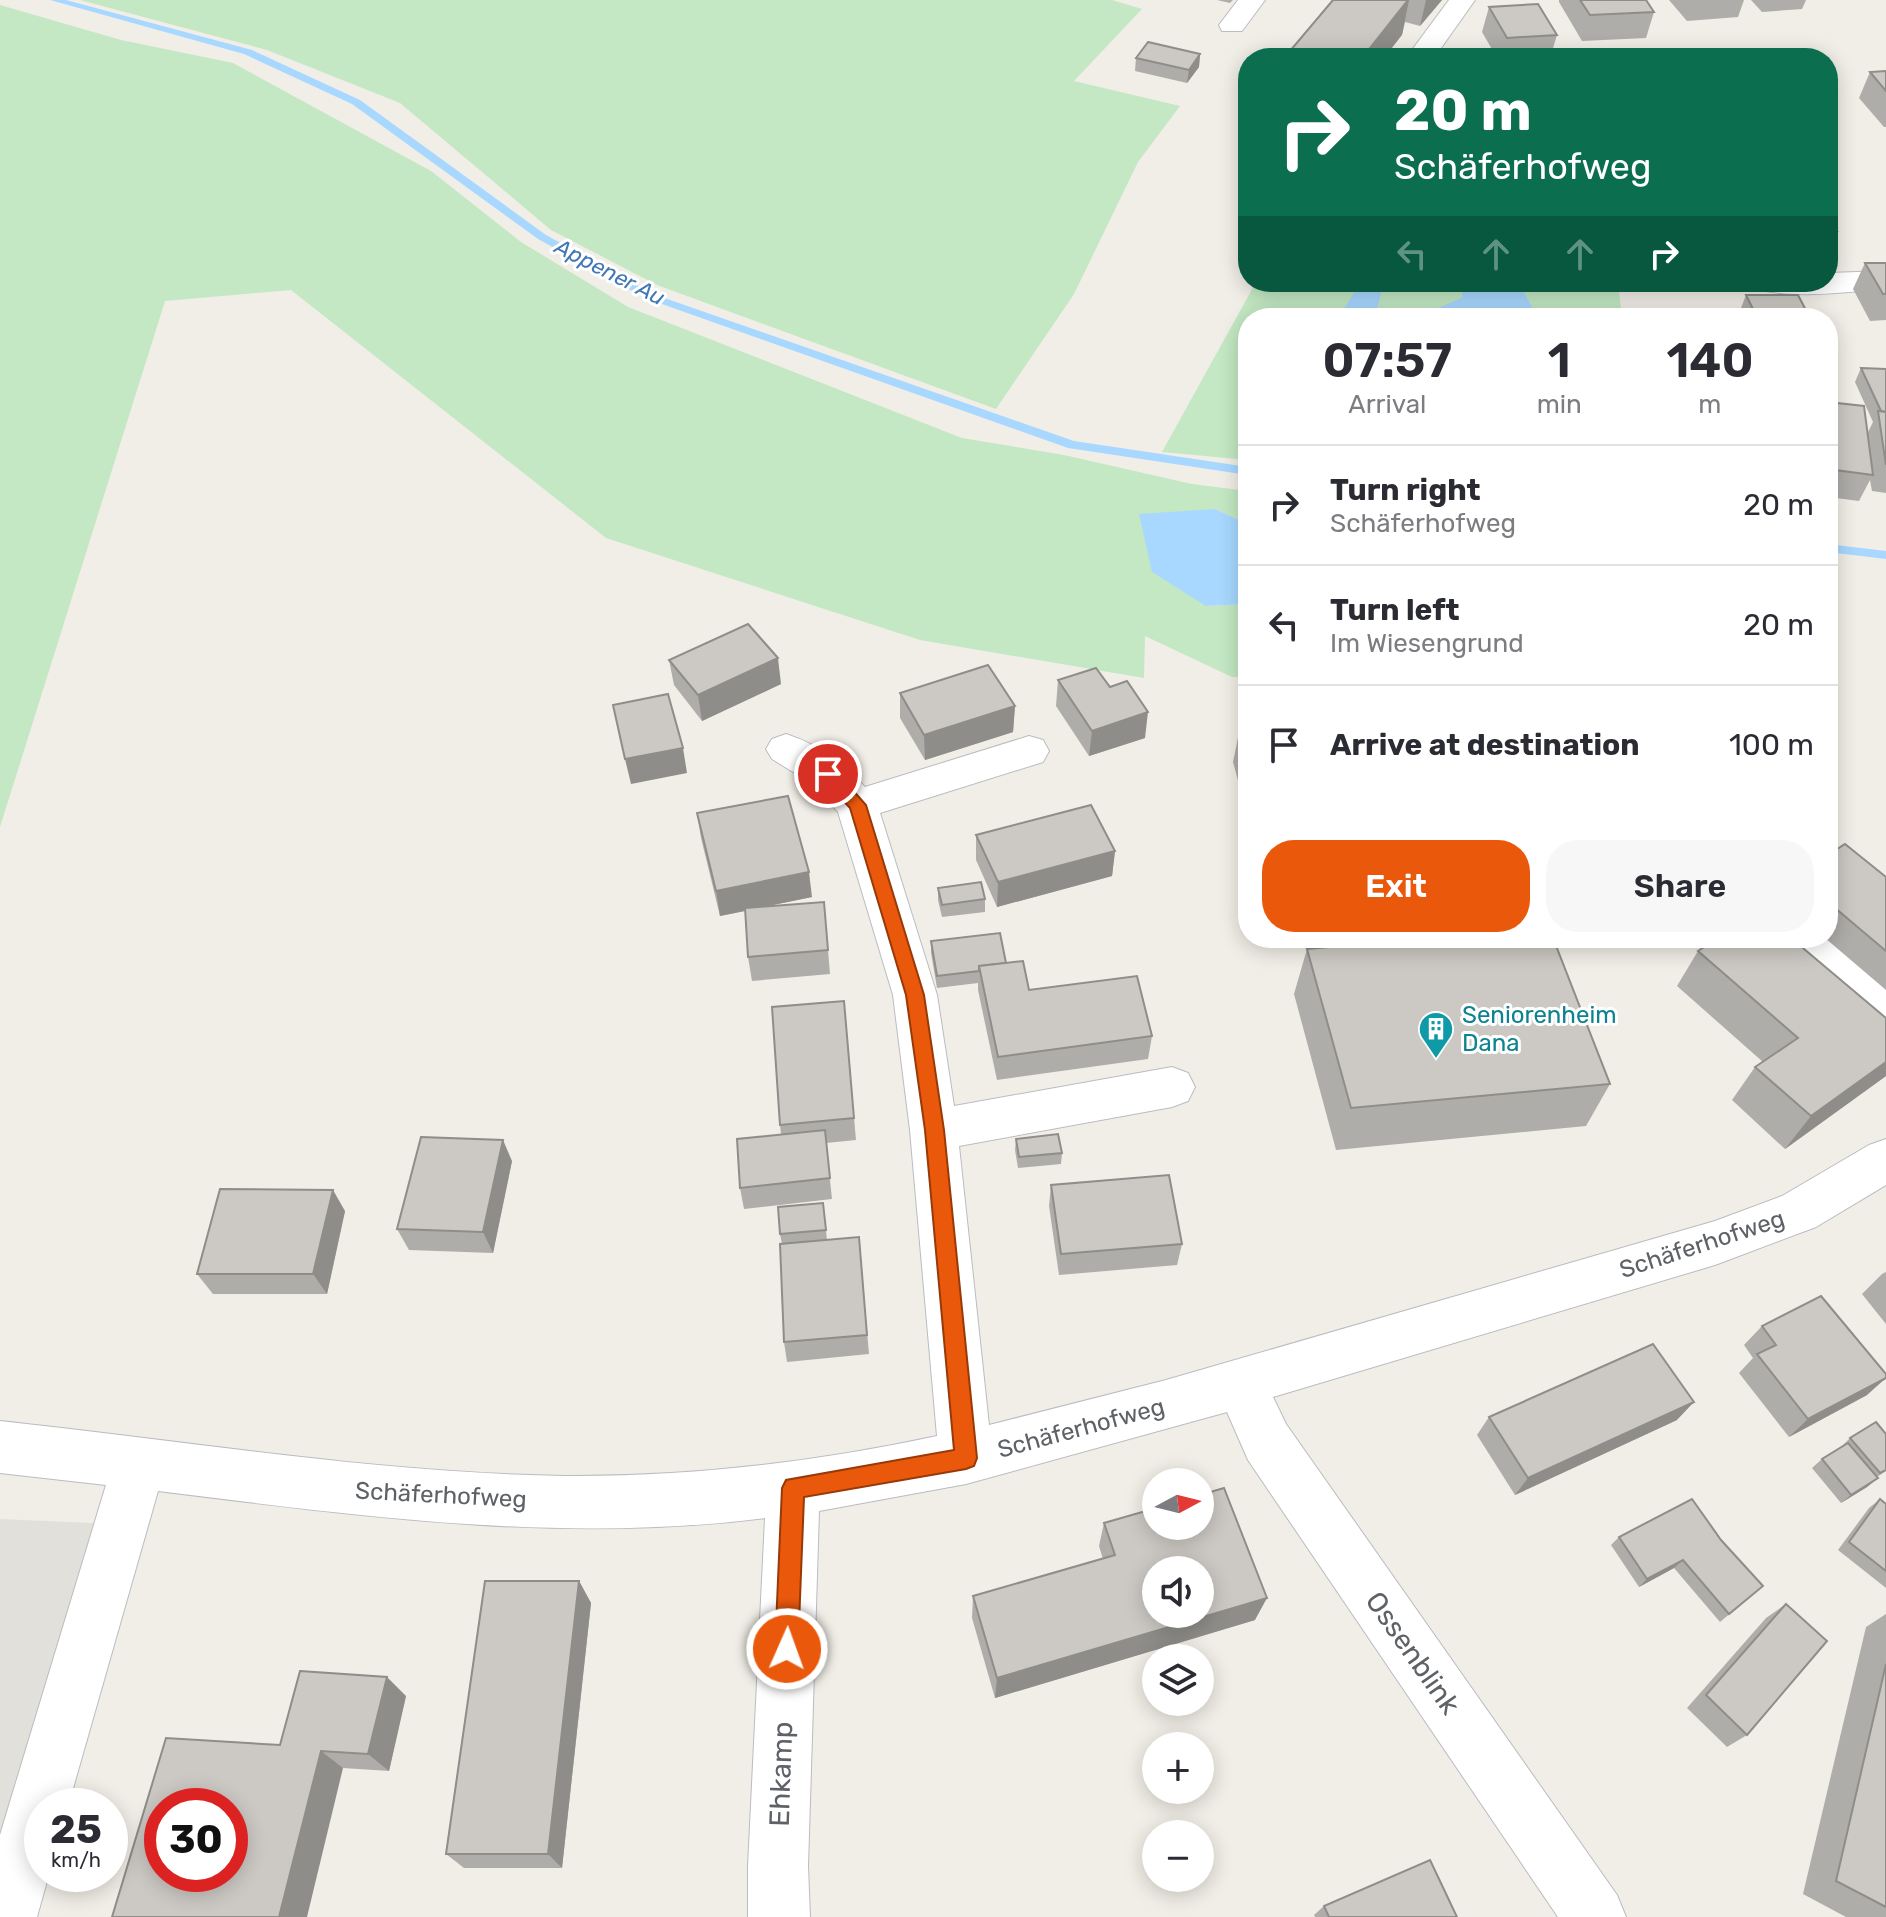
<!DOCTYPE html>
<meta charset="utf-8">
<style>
body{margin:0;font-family:Rubik,sans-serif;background:#f7f7f7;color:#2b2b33;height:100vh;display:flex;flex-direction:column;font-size:30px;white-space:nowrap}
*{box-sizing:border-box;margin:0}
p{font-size:26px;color:#7c7c81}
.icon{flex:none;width:44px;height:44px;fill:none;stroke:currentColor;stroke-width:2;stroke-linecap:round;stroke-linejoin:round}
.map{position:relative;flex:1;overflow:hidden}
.details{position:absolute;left:1238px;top:308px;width:600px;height:640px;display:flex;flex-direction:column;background:#fff;border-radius:32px;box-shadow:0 4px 20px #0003}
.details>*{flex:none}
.guide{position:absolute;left:1238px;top:48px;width:600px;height:244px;border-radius:32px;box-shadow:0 4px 20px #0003;background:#0b6e4f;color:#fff;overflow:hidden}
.needle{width:52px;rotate:83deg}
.fabs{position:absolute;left:1142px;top:1468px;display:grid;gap:16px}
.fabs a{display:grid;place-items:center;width:72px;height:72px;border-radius:50%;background:#fff;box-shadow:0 4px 20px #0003;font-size:40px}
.speed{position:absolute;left:24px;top:1788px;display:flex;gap:16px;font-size:40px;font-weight:700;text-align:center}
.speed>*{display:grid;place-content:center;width:104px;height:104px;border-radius:50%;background:#fff;box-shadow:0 4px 20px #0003;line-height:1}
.speed small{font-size:20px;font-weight:400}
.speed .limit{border:12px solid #d22;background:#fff;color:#111}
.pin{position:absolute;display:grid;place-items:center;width:68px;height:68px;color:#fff;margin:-34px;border:4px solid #fff;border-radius:50%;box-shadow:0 2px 8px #0007}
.me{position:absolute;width:88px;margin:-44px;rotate:2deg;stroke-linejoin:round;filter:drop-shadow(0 0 6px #0008)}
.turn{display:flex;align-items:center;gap:28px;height:168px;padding:0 24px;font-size:36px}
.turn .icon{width:104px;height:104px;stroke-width:2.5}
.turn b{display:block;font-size:56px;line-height:68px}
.lanes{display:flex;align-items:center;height:76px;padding:0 24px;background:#0003;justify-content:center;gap:40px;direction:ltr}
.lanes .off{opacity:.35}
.eta{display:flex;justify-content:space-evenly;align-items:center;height:136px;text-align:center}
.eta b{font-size:48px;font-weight:600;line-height:56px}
.action{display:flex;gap:16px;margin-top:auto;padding:16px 24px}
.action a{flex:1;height:92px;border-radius:32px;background:#ea580c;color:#fff;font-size:32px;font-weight:600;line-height:92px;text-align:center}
.action a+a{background:#f7f7f7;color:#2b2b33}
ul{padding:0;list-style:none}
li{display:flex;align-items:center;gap:24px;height:120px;padding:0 24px;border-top:2px solid #e1e1e2}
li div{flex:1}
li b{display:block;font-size:30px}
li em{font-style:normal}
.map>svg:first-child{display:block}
</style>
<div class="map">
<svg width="1886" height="1917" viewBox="0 0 1886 1917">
<rect width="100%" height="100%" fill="#f1eee7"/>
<path fill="#e2e0db" d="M0,1519l116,5 -116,387z"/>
<g fill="#c3e8c3">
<path d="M80,0h1032l30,9 -68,72 106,25 -42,56 -64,132 -78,115 -339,-124 -106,-55 -151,-127 -133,-53z"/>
<path d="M0,5l121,35 112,23 198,108 90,71 107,65 334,131 102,17 128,29 56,7v33l-33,-15 -9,97 42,-2v73h-16l-87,-41 -1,42 -224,-38 -314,-102 -315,-248 -126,11 -165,526z"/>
<path d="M1256,282h203l5,15 -33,15 1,6h-57l8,-32 -39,23 -52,9h-44v142l-86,-8z"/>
<path d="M1518,282h100l4,36h-92l2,-12z"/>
</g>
<g fill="#a8d8ff">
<path d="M1459,282h59l14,24 -2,12h-98l-2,-6 33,-15z"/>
<path d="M1360,283l23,3 -8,32h-83l52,-9z"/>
<path d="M1215,509l33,15v80l-42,2 -54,-34 -13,-58z"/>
</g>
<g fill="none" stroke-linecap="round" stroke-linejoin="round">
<g fill="#a8d8ff" fill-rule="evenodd">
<path d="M50,0h16l186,50 108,50 186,135 107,59 421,147 174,26v8l-180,-27 -423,-150 -107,-59 -186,-135 -108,-50z"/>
<path d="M1828,544l58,7v8l-58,-7z"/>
</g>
<defs>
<g id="minor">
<path d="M1238,0h27l-23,31h-20l-3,-6z"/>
<path d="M1449,0h26l-41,58h-28z"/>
<path d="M1886,271v18c-42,3 -89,10 -130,0l-5,-7h77v-9z"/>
<path d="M786,734c32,10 57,29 79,53l164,-51 14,4 6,11 -6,11 -163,51 57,182 17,111 218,-39 16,6 7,14 -7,14 -16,6 -213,39 30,279 177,-45 549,-159 67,-25 87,-51 17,-6v46l-70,42 -101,38 -442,132 13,27 331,471 9,22h-68l-310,-457 -21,-48 -261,72 -147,27 -11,355 2,51h-62v-51l17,-348c-203,26 -405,-2 -607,-27l-90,315h-26v68h7l-12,43h-37v-82l106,-350 -106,-12v-52c188,20 375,52 565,55 125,1 251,-14 372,-40l-27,-306 -17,-135 -55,-183 -24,-27 -42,-26 -6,-10 6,-10z"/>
<path d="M1828,936l58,50v46l-16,-6 -84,-76 -7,-12z"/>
</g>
</defs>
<use href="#minor" stroke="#b9bcc0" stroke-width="2"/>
<use href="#minor" fill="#fff" fill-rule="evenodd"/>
</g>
<g fill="#afada9">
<path d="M1217,0h16l-3,3z"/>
<path d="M1333,0h109l-22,26 -15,-4 -3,13z"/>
<path d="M1559,0h87l8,12 -8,26 -64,3 -23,-39z"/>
<path d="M1669,0h75l-6,17 -51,4z"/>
<path d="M1751,0h55l-4,9 -40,3z"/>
<path d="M1489,7l68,28 -7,23h-53l-15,-26z"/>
<path d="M1200,54l-1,13 -12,16 -52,-12 1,-13z"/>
<path d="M1886,71v56h-2l-25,-29 11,-26z"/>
<path d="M1828,218l9,13 -9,21z"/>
<path d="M1865,263h21v57l-16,1 -17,-32z"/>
<path d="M1746,295l64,23h-65l-4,-10z"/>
<path d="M1861,368l25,1v124l-14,-2 -2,-11 -11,21 -31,-4v-95l40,30 5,-10 -18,-40z"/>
<path d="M669,660l112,24 -79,37 -28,-36z"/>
<path d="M1058,680l52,7 35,51 -56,18 -33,-50z"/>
<path d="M900,693l115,13 -2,26 -88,28 -25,-42z"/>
<path d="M1243,713h5v104l-15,-55z"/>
<path d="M697,813l115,84 -49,10 61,-5 6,72 -78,7 -4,-24 -3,-46 -25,5 -19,-78z"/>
<path d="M976,835l139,16 -3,25 -115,31 -21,-47z"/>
<path d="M1828,855l58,22v113l-61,-52h3z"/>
<path d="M938,888l47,11v13l-43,5 -4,-17z"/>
<path d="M1331,938h222l57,146 -24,42 -250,24 -42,-156 13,-45 27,-2z"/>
<path d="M931,941l75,22 23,27 123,46 -4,23 -151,21 -19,-90v-7l-41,5 -6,-35z"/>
<path d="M1698,951l188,125 -101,73 -53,-49 23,-33 8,-5 -86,-76z"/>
<path d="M844,1001l12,139 -30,3 6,56 -88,10 -4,-21 41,-54 -1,-9z"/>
<path d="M1016,1139l46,14 -1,11 -43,4 -3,-18z"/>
<path d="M512,1161l-19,92 -84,-3 -12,-21z"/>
<path d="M1051,1185l131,59 -5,21 -118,10 -10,-69z"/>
<path d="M823,1203l4,37 32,-3 10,117 -82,8 -3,-20 -2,-98 -2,-10z"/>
<path d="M345,1211l-18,83h-114l-16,-20z"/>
<path d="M1886,1272v52l-24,-30 20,-20z"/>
<path d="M1762,1326l105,69 -78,42 -50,-64 14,-15 -9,-13z"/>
<path d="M1489,1417l188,3 -162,75 -38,-60z"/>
<path d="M1886,1434v37l-9,6 1,1 -11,9 -26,16 -29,-35 10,-9 18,-11 10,-10z"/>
<path d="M1880,1499l6,5v84l-48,-38 31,-42z"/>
<path d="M1104,1523l151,97 -260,78 -23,-80 1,-22 130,-37 -4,-13z"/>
<path d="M1619,1537l102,3 42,46 -43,36 -46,-54 -35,19 -28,-42z"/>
<path d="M579,1581l12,22 -29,265h-98l-18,-14z"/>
<path d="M1786,1604l-39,131 -20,12 -40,-39 79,-90z"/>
<path d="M1886,1614v303h-40l-43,-23 63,-267z"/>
<path d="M406,1696l-17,75 -46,-3 -63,-23z"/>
<path d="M1324,1906l133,11h-142l-1,-2z"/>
</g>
<g fill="#8f8d89">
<path d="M1408,0h1l-7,35 -18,23h-22z"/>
<path d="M1426,0h16l-22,26z"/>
<path d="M1200,54l-1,13 -12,16 2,-13z"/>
<path d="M778,658l3,26 -79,37 -4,-26z"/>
<path d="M1015,706l-2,26 -88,28 -1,-25z"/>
<path d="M1148,712l-3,26 -56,18 3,-25z"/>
<path d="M683,748l4,25 -56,11 -6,-25z"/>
<path d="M1115,851l-3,25 -115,31 1,-25z"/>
<path d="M809,872l3,25 -92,19 -4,-25z"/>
<path d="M1886,1062v14l-101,73 26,-33z"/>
<path d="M503,1140l9,21 -19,92 -10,-21z"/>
<path d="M333,1190l12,21 -18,83 -14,-20z"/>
<path d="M1886,1378l-19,17 -78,42 19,-18z"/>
<path d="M1694,1402l-17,18 -162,75 13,-17z"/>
<path d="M1878,1478l-11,9 -26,16 10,-8z"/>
<path d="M1683,1560l-9,8 -35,19 8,-8z"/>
<path d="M579,1581l12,22 -29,265 -14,-14z"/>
<path d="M1267,1598l-12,22 -260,78 2,-20z"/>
<path d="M387,1677l19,19 -17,75 -21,-17z"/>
<path d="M321,1751l22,17 -36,149h-28z"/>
</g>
<g fill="#ccc9c4" stroke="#8f8d89" stroke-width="2" fill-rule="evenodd">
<path d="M1333,0h75l-46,58h-78z"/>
<path d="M1580,0h66l8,12 -64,3z"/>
<path d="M1538,4l19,31 -50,3 -18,-31z"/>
<path d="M1148,42l52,12 -11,16 -53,-12z"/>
<path d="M1886,71v20l-16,-19z"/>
<path d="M1828,218l9,13 -9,1z"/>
<path d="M1865,263h21v31h-3z"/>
<path d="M1746,295h52l12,23h-6l-4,-8 -40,-1 -3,8z"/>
<path d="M1760,309l40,1 4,8h-40z"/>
<path d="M1861,368l25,1v43l-5,-1z"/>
<path d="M1828,402l36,4 9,69 -45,-6z"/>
<path d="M1878,411l8,1v53z"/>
<path d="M748,624l30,34 -80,37 -29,-35z"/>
<path d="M988,665l27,41 -91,29 -24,-42z"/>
<path d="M1096,668l14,19 17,-6 21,31 -56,19 -34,-51z"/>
<path d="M668,694l15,54 -58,11 -12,-54z"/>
<path d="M1243,713h5v20z"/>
<path d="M788,796l21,76 -93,19 -19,-78z"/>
<path d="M1091,805l24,46 -117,31 -22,-47z"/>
<path d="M1845,844l41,33v74l-58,-49v-47z"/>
<path d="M981,882l4,17 -43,6 -4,-17z"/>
<path d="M824,902l4,48 -80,7 -3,-49z"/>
<path d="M1000,933l6,30 -27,3v5l-42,5 -6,-35z"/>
<path d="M1359,938h194l57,146 -259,24 -44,-159 54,-5z"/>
<path d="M1718,938h73l95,80v44l-75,54 -56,-49 43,-29 -100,-87z"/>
<path d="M1023,961l6,29 108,-14 15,60 -154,21 -19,-91z"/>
<path d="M844,1001l10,117 -74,7 -8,-118z"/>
<path d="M825,1130l5,48 -90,10 -3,-49z"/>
<path d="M1058,1134l4,19 -43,4 -3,-18z"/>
<path d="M421,1137l82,3 -20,92 -86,-3z"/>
<path d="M1169,1175l13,69 -121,10 -10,-69z"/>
<path d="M220,1189l113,1 -20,84h-116z"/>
<path d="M823,1203l3,27 -46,4 -2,-27z"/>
<path d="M859,1237l8,98 -83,7 -4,-98z"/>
<path d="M1821,1296l65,78v4l-78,41 -51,-65 19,-9 -14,-19z"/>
<path d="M1653,1344l41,58 -166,76 -39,-61z"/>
<path d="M1876,1422l10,12v36l-6,3 -30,-35z"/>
<path d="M1848,1443l30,35 -27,17 -29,-36z"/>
<path d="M1224,1488l43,110 -270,80 -24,-82 142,-41 -11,-32 52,-15v18h44v-31zM1156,1570h44v44h-44z"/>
<path d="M1692,1499l29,41 42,46 -34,28 -46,-54 -36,19 -28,-42z"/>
<path d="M1880,1499l6,5v67l-37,-29z"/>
<path d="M485,1581h94l-31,273h-102z"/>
<path d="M1786,1604l41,37 -80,94 -41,-40z"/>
<path d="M1886,1664v243l-50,-26z"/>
<path d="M300,1671l87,6 -19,77 -47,-3 -42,166h-167l54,-179 114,7zM162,1806h68v68h-68z"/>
<path d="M1430,1860l27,57h-128l-5,-11z"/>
</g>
<path fill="#ea580c" stroke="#983908" stroke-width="2" d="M828,768l6,1 32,36 58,190 20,135 33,328 -3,8 -8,3 -162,28 -6,152 -3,8 -8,4 -9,-4 -3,-8 7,-161 4,-8 168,-30 -29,-320 -19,-135 -56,-187 -31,-34z"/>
<defs>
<symbol id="building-pin" viewBox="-11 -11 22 30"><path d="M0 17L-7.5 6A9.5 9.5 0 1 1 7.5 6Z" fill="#0f9aa8" stroke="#fff"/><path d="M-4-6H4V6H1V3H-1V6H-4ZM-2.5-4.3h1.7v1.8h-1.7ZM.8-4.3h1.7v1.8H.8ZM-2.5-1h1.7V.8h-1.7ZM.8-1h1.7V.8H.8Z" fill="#fff"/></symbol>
</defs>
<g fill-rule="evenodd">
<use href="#building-pin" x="1416" y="1009" width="40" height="54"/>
</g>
<g text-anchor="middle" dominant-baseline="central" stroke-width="6" stroke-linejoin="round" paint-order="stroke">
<g font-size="22" font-style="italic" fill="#4178b6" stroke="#fff">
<text transform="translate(610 272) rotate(27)">Appener Au</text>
</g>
<g font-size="24" fill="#0d838f" stroke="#fff" text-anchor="start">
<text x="1462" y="1015">Seniorenheim<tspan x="1462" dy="28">Dana</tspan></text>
</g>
<g font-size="24" fill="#5e6267" stroke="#fff">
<text transform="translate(1702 1244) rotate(-18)">Schäferhofweg</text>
<text transform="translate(1081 1428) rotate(-15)">Schäferhofweg</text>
<text transform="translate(441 1495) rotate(3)">Schäferhofweg</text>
</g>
<g font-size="28" fill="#5e6267" stroke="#fff">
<text transform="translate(1413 1653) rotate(55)">Ossenblink</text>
<text transform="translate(781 1774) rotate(-88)">Ehkamp</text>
</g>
</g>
</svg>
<div class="fabs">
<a><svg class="needle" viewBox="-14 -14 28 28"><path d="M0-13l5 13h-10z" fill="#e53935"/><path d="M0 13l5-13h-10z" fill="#7c7c81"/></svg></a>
<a><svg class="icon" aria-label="sound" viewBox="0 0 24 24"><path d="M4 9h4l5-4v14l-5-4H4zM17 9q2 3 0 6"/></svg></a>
<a><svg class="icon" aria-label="layers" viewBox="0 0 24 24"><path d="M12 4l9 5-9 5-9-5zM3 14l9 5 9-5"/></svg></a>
<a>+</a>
<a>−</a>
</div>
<div class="speed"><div>25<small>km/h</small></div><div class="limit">30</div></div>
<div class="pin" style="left:828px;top:774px;background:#d93025"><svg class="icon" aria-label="arrive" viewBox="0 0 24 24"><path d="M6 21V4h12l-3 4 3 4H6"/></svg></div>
<svg class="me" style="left:787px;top:1649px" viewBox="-20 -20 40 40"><circle r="17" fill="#ea580c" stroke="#fff" stroke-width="3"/><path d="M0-11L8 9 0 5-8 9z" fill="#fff"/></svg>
<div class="guide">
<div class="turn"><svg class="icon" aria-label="right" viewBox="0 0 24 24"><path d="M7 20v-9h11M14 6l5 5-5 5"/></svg><div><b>20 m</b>Schäferhofweg</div></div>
<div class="lanes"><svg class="icon off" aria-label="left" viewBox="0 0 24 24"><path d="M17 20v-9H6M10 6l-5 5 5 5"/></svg><svg class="icon off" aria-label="ahead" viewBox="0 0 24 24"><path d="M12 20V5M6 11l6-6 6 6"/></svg><svg class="icon off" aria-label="ahead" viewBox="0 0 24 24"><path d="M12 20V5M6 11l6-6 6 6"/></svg><svg class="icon" aria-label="right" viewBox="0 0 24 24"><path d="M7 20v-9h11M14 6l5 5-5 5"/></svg></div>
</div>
<section class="details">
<div class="eta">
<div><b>07:57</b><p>Arrival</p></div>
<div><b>1</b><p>min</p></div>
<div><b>140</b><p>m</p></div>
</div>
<ul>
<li><svg class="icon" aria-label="right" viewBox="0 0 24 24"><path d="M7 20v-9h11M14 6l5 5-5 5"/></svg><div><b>Turn right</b><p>Schäferhofweg</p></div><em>20 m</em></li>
<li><svg class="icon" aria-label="left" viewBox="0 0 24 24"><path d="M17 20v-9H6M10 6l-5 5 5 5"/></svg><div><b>Turn left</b><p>Im Wiesengrund</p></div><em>20 m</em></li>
<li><svg class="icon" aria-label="arrive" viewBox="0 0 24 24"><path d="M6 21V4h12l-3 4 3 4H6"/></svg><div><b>Arrive at destination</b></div><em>100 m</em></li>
</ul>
<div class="action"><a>Exit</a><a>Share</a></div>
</section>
</div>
